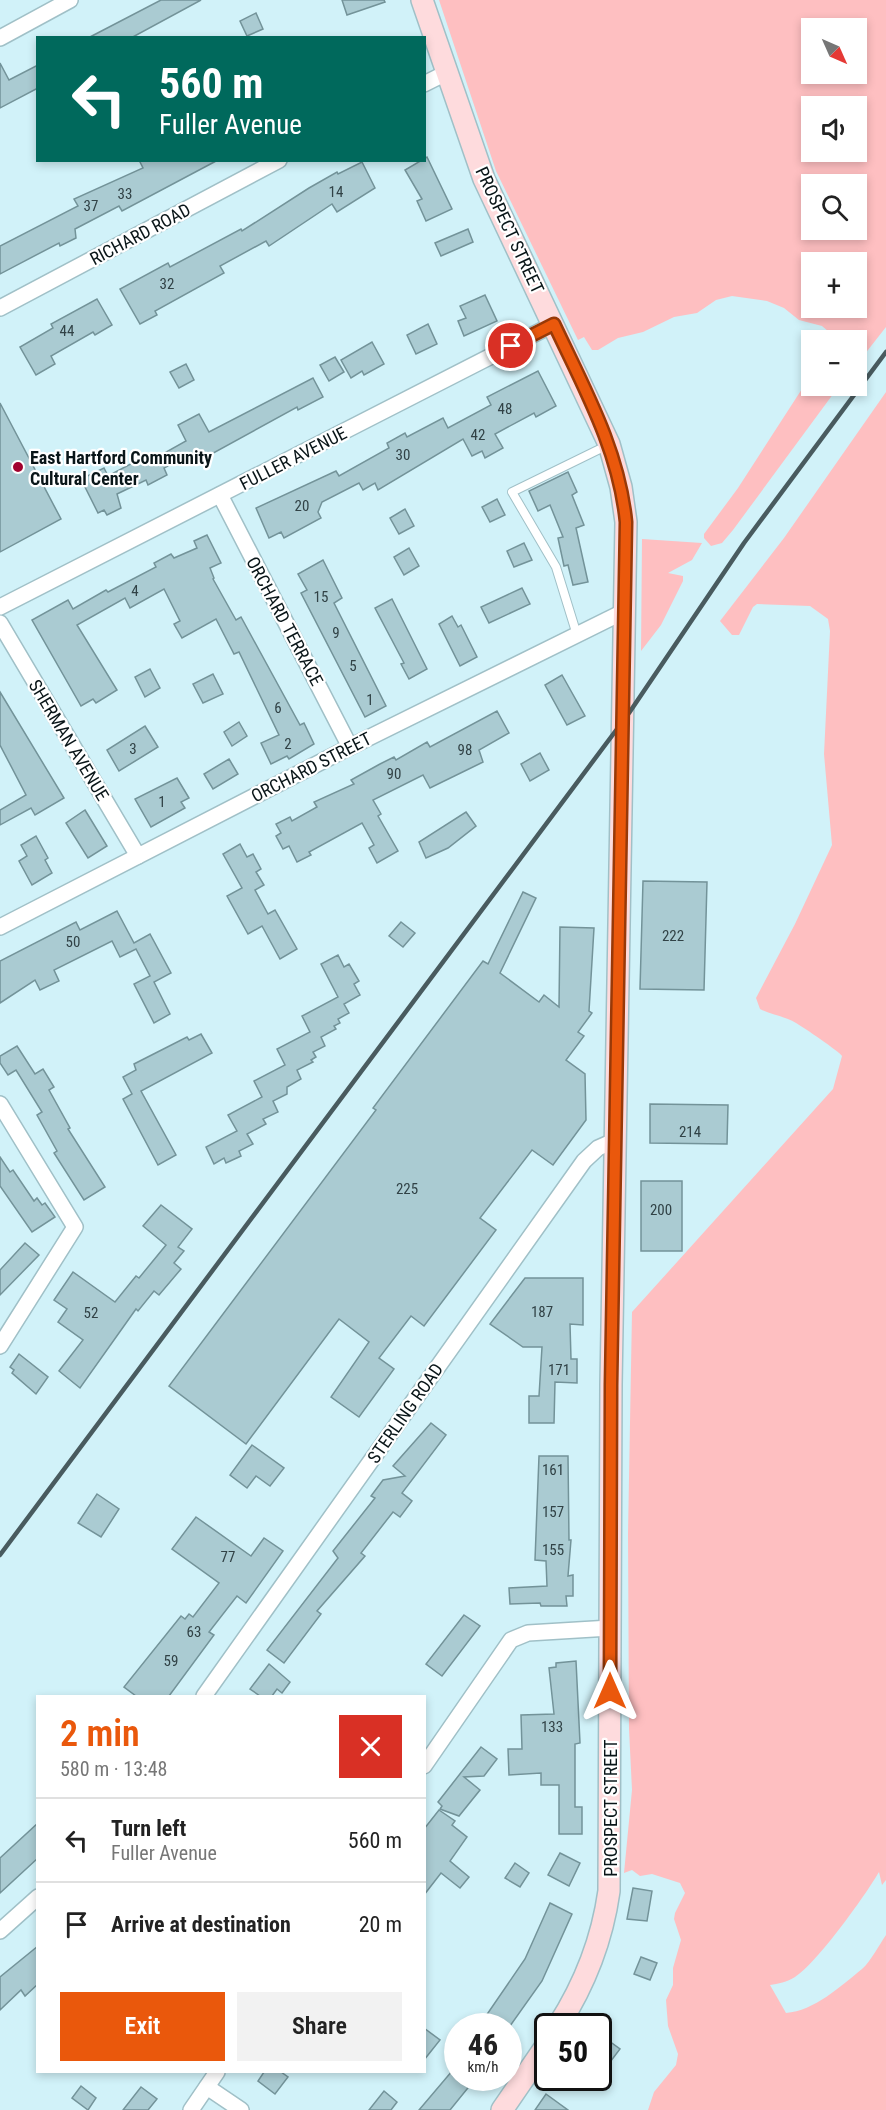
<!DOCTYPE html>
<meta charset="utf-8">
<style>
body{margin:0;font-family:"Roboto Condensed",sans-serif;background:#f2f2f2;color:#222;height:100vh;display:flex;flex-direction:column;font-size:22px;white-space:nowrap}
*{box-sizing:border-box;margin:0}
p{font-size:20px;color:#767676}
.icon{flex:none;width:33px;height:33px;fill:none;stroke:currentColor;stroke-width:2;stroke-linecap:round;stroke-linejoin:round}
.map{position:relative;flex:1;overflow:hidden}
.panel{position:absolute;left:36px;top:1695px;width:390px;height:378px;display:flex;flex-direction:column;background:#fff;border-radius:0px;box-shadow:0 3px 9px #0003}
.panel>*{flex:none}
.banner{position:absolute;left:36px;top:36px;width:390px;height:126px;border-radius:0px;box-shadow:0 3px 9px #0003;background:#00695c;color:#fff;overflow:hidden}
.needle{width:39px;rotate:135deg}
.tools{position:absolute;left:801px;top:18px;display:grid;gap:12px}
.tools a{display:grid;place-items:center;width:66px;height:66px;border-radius:0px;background:#fff;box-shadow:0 3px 9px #0003;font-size:30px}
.speed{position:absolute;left:444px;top:2013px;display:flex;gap:12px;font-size:30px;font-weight:700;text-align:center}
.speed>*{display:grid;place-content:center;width:78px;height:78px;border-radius:50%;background:#fff;box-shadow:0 3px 9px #0003;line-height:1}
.speed small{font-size:15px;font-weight:400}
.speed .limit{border:3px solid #111;border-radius:9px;background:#fff;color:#111}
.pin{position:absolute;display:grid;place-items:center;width:51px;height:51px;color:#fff;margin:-26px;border:3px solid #fff;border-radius:50%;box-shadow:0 2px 6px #0007}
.me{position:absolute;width:66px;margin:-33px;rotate:0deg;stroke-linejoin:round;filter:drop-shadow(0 0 4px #0008)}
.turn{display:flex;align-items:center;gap:21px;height:126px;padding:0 24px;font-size:27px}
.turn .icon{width:78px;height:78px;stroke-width:2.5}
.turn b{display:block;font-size:42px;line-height:51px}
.round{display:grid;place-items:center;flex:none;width:63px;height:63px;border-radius:0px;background:#f2f2f2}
.head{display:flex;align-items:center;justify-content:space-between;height:102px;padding:0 24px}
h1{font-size:36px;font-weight:600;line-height:45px;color:#ea580c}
.action{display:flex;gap:12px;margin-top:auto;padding:12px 24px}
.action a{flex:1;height:69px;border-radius:0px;background:#ea580c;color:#fff;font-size:24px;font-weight:600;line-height:69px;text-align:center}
.action a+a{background:#f2f2f2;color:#222}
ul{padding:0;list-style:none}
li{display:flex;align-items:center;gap:18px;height:84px;padding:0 24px;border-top:2px solid #e0e0e0}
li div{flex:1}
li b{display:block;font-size:22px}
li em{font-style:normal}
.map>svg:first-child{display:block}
</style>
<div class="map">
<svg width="886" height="2110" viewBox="0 0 886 2110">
<rect width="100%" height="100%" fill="#d1f2f9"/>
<g fill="#febfc1" fill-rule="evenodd">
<path d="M439,0h447v327l-29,37 -1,-24h-21v-3l-13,-11 -23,-6 -15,-12 -17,-7 -35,-5 -16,4 -19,13 -23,4 -31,15 -25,6 -20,12h-6l-8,-13 -6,3 -82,-169zM812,28h44v46h-44zM856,106v46h-44v-46zM812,184h44v46h-44zM812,262h44v46h-44z"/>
<path d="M811,375l1,11h27l-106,144 -11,13 -11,3 -7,-8v-4l34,-46z"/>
<path d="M886,392v1488l-4,5 -3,-13c-14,24 -62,91 -84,105 -8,5 -17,7 -25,8l16,28c28,-2 55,-27 76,-44 9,-8 17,-24 24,-34v175h-238l6,-18 22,-27 2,-11 -10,-28 -2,-26 7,-15v-17l8,-28 -7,-21 1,-6 10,-20 -5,-10 -28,-9 -12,2 -8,-6 -8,3 8,-83 -3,-61 -1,-195 4,-222 201,-223 9,-33c-2,-4 -39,-29 -46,-33 -11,-7 -25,-8 -36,-14l-4,-11 39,-74 37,-79 -8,-91 6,-123 -2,-12 -18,-13 -53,-2 -4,3 -14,28h-7l-12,-14 64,-83z"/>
<path d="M642,539l60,4 -10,17 -24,13 15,3v5l-22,44 -20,26z"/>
</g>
<g fill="#aacbd2" stroke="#739399" stroke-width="1.5">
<path d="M161,0h40l-70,38h-43z"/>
<path d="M342,0h42l1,2 -38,13z"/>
<path d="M256,13l7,16 -16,7 -7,-15z"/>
<path d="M0,63l9,17 29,-15v23l-38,20z"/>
<path d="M427,157l25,52 -26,12 -9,-20 5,-2 -17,-29z"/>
<path d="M139,160h79l-96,51 -3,-5 -44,23 1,9 -16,8 -1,-3 -59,31v-28l78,-40 -4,-7 69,-31z"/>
<path d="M362,162l13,26 -38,24 -5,-8 -63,42 -3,-5 -46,25 4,7 -69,38 2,4 -17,9 -20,-35 48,-26 2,4 71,-38 1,2 67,-43 28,-16 1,2z"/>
<path d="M468,229l5,13 -32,14 -6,-13z"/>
<path d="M485,295l12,26 -33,15 -6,-15 8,-3 -6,-12z"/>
<path d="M97,299l15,26 -17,10 -2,-3 -42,24 4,8 -19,11 -16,-28 33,-19 -2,-4z"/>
<path d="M428,324l9,20 -21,10 -9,-19z"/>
<path d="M372,342l12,22 -20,11 -2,-4 -11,7 -10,-18z"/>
<path d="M335,357l9,15 -15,9 -9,-16z"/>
<path d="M186,364l8,16 -15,8 -9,-16z"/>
<path d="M538,371l18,35 -20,11 -2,-4 -39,21 8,14 -18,10 -3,-7 -10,5 -9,-17 -85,51 -3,-7 -12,7 -4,-7 -37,19 -4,10 3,6 -37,20 -3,-6 -12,6 -13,-30 80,-37 3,5 50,-28 -2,-5 18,-10 2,4 36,-19 5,10 43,-23 -4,-8z"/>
<path d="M313,378l10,19 -25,13 -1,-3 -100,55 -5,-9 -28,15 3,7 -19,10 -2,-5 -29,14 4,14 -14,7 -3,-5 -6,3 -17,-34 23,-11 4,8 34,-18 3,6 41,-23 -8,-16 21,-11 10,18z"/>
<path d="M0,403l61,116 -61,33z"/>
<path d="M568,472l9,20 -5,3 12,30 -8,3 12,54 -15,3 -5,-20 -4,1 -6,-28 5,-1 -13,-32 -12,6 -9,-20z"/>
<path d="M497,499l8,16 -15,7 -8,-15z"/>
<path d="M405,509l9,17 -15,8 -9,-16z"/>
<path d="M207,535l14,28 -11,5 4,10 -1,1 23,41 5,-3 59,108 4,-2 10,21 -25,15 -2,-3 -16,8 -10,-21 18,-8 -40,-83 -5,2 -18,-35 -34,19 -8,-14 6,-3 -16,-32 -34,19 -5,-10 -48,27 40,65 -21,13 -3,-4 -12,7 -49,-86 36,-20 5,9 33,-19 2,2 48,-25 -2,-4 17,-9 3,4 23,-10 -3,-7z"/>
<path d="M524,543l8,17 -18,7 -7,-16z"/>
<path d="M409,548l10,18 -15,9 -10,-18z"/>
<path d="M323,560l19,38 -8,5 52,103 -21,11 -64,-124 6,-3 -9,-16z"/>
<path d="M522,588l8,16 -41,19 -8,-16z"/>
<path d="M392,599l35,70 -18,10 -8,-15 3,-1 -29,-55z"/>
<path d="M452,616l6,11 3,-2 16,32 -17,9 -21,-42z"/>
<path d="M150,669l10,19 -15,9 -10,-20z"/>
<path d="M213,674l10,20 -20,9 -10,-19z"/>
<path d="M562,675l23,41 -18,9 -22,-40z"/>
<path d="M0,692l64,106 -29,17 -4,-7 -31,17v-15l26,-15 -26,-50z"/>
<path d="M497,711l12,22 -30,17 4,12 -53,26 -7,-13 -50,25 8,14 -3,2 20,35 -21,12 -8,-15 5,-3 -12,-22 -53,29 2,3 -14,7 -8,-16 -6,3 -7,-13 5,-3 -5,-9 14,-7 2,4 25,-14 -3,-5 40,-18 -3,-4 29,-16 14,-7 2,3 31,-18 3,5z"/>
<path d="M239,722l8,14 -15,10 -8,-14z"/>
<path d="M145,726l13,21 -39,24 -12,-21z"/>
<path d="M540,753l9,17 -19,11 -9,-17z"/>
<path d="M229,759l9,15 -25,15 -9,-15z"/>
<path d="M177,778l12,20 -8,4 4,6 -34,19 -16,-28z"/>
<path d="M85,810l22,36 -19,12 -22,-35z"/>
<path d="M466,812l10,14 -28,22 -22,10 -7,-16z"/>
<path d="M36,836l12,22 -3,2 7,13 -20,12 -13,-24 8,-5 -6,-11z"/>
<path d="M240,844l7,13 6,-3 8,15 -5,3 8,13 -9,5 13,24 7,-4 22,39 -17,10 -18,-33 -14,8 -21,-38 15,-8 -19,-34z"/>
<path d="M643,881l64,1 -3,108 -64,-1z"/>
<path d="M523,892l13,6 -36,75 39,29 5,-7 15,12 1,-80 34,1 -5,83 3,2 -14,19 6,4 -18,24 19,14 1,46 -33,45 -21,-15 -52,68 16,12 -72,96 -13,-10 -32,42 15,11 -35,48 -28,-20 38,-55 -30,-23 -93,125 -77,-58 207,-276 -3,-2 110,-147 5,3z"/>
<path d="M117,911l17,32 16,-9 21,39 -17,9 16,32 -16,9 -20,-39 16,-8 -14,-27 -16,8 -8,-16 -58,29 5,11 -19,9 -5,-10 -35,23v-42l76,-39 4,8z"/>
<path d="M401,922l14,11 -12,14 -14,-11z"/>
<path d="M338,955l6,12 5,-3 10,17 -5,3 6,11 -16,9 5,9 -11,6 2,4 -6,3 2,3 -15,8 4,9 -12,6 3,5 -5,3 2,2 -16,8 4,9 -14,8v7l-14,7 5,11 -15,7 3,5 -19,10 6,10 -14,7 2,5 -15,7 -2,-5 -10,6 -8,-17 31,-16 -9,-16 34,-18 -8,-16 31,-16 -8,-16 33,-17 -8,-16 36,-19 -17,-33z"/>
<path d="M201,1034l11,19 -71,38 35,64 -18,10 -35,-66 9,-5 -9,-17 13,-7 -2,-6 53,-27 2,3z"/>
<path d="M17,1046l18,28 8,-5 11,18 -5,3 21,38 -2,1 37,58 -21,13 -30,-47 3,-2 -20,-36 5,-3 -26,-42 -8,5 -8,-12v-7z"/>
<path d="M650,1104l78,1 -1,39 -77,-1z"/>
<path d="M0,1157l10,15 3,-2 21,31 3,-3 5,7 3,-2 10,14 -23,15 -32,-46z"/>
<rect x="641" y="1181" width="41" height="70"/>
<path d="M161,1205l31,24 -14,18 6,4 -10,12 7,6 -22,26 -5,-4 -16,20 -2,-2 -56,79 -21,-17 24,-31 -25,-18 9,-13 -13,-9 19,-28 42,30 21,-26 3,2 27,-33 -23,-19z"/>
<path d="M25,1243l14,12 -39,40v-25z"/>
<path d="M525,1278h58v47l-13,-1 1,35h6v24l-22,-1 -1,41h-25v-27h10l3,-49h-19l-33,-23z"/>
<path d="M19,1354l29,23 -12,17 -24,-21 2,-3 -4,-3z"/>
<path d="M431,1423l15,12 -44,58 10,8 -12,16 -7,-5 -32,41 4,3 -48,55 4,3 -37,49 -17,-13 71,-92 -5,-7 42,-53 -4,-2 12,-16 22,-4 -12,-10z"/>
<path d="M252,1445l32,23 -14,18 -14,-10 -9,12 -17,-13z"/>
<path d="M539,1456h29l1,84h2l-3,36 5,-1v21h-7l1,10h-26l-1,-3 -30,1 -1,-16 38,-2 -1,-25 -11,-1z"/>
<path d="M97,1494l22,15 -18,28 -23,-14z"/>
<path d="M196,1517l55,39 13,-18 19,13 -37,52 -9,-7 -28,36 5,3 -45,61h-33l-12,-9 57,-71 4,3 4,-5 4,3 26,-34 -47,-34z"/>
<path d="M464,1615l16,11 -38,50 -16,-12z"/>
<path d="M576,1661l4,82 -5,1v63h7v27h-23v-49h-18v-12l-32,2 -1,-26h14l-1,-34 33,-1 -5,-46 7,-1v-4z"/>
<path d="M269,1664l21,18 -8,11 -5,-4 -5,7h-12l-10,-7z"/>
<path d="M481,1747l16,12 -13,17 -20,1 16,13 -21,26 -19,-7 2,-3 -4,-4z"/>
<path d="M439,1810l16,11 -3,4 15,12 -17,24 19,16 -9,11 -19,-15 -17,22v-66z"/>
<path d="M38,1823v35l-38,35v-35z"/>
<path d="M560,1853l20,10 -11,23 -21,-11z"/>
<path d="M515,1863l14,10 -9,14 -15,-9z"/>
<path d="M633,1888l19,3 -5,30 -20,-2z"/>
<path d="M550,1903l22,11 -30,67 -32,45h-31l46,-67z"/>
<path d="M38,1946v38l-13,12 -4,-6 -21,20v-33z"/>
<path d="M641,1957l16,6 -7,17 -16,-6z"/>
<path d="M424,2028l16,12 -16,20z"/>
<path d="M598,2033l22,16 -22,29z"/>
<path d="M458,2064v14h18l-26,32h-31z"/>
<path d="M264,2072h17l7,5 -13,17 -17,-13z"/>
<path d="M81,2086l15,12 -8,12 -16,-12z"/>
<path d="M141,2087l16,12 -9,11h-25z"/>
<path d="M384,2091l13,11 -6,8h-22z"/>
<path d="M546,2094l22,16h-33z"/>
</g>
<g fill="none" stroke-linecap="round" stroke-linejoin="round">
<defs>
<path id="service" d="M577,635l-21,-68 -44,-75 96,-47"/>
<g id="minor">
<path d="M0,38l70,-38"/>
<path d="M424,84l22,-11"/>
<path d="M0,308l279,-148"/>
<path d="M220,495l130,252"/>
<path d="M0,607l554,-283"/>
<path d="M0,623l138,233"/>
<path d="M0,927l350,-180 275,-136"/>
<path d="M0,1104l75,123 -75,119"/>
<path d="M204,1696l380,-535 14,-13 18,-8"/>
<path d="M424,1766l87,-126 17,-7 82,-5"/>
<path d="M0,1931l38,-34"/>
<path d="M207,2087l34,23"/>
<path d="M191,2110l26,-38"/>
</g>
<g id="secondary">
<path d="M422,0l62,179 125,265 12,43 5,35 -15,863 -2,506c-7,50 -24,93 -51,135"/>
<path d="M502,2110l46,-67"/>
</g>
</defs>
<use href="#service" stroke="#a0c0c7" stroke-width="10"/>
<use href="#minor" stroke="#a0c0c7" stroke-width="18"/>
<use href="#secondary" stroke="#a0c0c7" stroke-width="24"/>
<use href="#service" stroke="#fff" stroke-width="8"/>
<use href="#minor" stroke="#fff" stroke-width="15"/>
<use href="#secondary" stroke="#fedbdd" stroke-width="21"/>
<path stroke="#495b5f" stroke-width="4.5" d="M0,1555l629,-842 115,-170 142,-191"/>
</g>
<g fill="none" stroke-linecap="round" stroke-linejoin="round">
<defs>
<path id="route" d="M511,346l43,-22c30,64 65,126 72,198l-15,863 -1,306"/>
</defs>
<use href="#route" stroke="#983908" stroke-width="15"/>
<use href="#route" stroke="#ea580c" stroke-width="10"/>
</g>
<circle fill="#a2022f" stroke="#fff" stroke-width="2" cx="18" cy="467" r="6"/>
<g text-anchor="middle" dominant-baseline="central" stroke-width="4.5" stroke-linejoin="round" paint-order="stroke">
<g font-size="15" fill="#314246">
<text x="336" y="192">14</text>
<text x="125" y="194">33</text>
<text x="91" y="206">37</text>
<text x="167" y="284">32</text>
<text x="67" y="331">44</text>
<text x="505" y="409">48</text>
<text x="478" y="435">42</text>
<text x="403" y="455">30</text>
<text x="302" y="506">20</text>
<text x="135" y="591">4</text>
<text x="321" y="597">15</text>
<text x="336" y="633">9</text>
<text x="353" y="666">5</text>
<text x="370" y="700">1</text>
<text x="278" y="708">6</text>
<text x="288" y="744">2</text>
<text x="133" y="749">3</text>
<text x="465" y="750">98</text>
<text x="394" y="774">90</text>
<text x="162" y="802">1</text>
<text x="673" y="936">222</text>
<text x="73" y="942">50</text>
<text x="690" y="1132">214</text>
<text x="407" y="1189">225</text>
<text x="661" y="1210">200</text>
<text x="542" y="1312">187</text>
<text x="91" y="1313">52</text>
<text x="559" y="1370">171</text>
<text x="553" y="1470">161</text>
<text x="553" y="1512">157</text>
<text x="553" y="1550">155</text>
<text x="228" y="1557">77</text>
<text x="194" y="1632">63</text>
<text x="171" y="1661">59</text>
<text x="552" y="1727">133</text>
</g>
<g font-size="18" fill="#091518" stroke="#fff">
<text transform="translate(510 230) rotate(65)">PROSPECT STREET</text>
<text transform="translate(140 234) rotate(-28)">RICHARD ROAD</text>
<text transform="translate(293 458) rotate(-27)">FULLER AVENUE</text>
<text transform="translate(285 621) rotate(62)">ORCHARD TERRACE</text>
<text transform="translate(69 740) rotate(59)">SHERMAN AVENUE</text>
<text transform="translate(311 767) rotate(-27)">ORCHARD STREET</text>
<text transform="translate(405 1413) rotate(-55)">STERLING ROAD</text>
<text transform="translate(610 1808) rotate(-90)">PROSPECT STREET</text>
</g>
<g font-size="18" font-weight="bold" fill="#091518" stroke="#fff" text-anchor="start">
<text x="30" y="457">East Hartford Community<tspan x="30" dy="21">Cultural Center</tspan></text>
</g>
</g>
</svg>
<div class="tools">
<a><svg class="needle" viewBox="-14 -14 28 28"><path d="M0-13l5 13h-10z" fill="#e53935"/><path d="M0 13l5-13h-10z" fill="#767676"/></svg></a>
<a><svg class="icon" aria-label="sound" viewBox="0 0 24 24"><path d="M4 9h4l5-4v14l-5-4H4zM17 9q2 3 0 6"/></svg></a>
<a><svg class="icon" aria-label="search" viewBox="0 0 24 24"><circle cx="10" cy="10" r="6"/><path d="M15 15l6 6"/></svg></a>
<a>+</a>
<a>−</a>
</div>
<div class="speed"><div>46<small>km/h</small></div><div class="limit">50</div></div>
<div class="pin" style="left:511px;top:346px;background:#d93025"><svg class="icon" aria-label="arrive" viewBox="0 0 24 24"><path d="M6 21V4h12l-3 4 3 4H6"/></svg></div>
<svg class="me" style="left:610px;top:1691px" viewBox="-20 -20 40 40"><path d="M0-17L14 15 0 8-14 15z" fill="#ea580c" stroke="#fff" stroke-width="4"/></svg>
<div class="banner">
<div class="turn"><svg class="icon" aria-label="left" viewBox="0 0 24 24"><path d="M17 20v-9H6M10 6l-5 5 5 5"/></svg><div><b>560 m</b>Fuller Avenue</div></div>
</div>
<section class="panel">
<div class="head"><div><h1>2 min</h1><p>580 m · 13:48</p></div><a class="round" style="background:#d93025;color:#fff"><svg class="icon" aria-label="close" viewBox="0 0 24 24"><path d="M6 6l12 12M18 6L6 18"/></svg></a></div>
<ul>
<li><svg class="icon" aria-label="left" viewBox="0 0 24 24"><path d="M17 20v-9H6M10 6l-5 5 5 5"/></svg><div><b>Turn left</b><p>Fuller Avenue</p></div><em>560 m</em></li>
<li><svg class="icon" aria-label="arrive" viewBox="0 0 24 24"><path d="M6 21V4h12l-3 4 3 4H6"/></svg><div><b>Arrive at destination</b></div><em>20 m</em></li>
</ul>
<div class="action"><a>Exit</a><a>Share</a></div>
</section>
</div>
